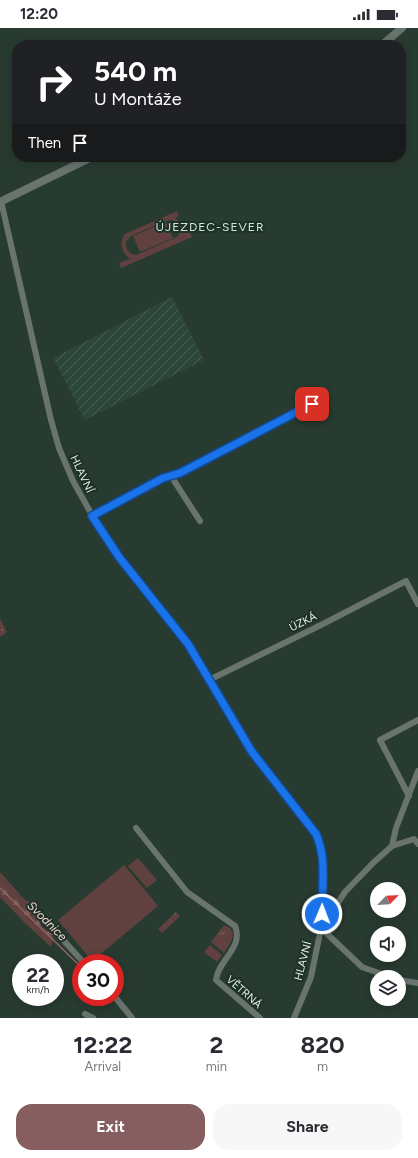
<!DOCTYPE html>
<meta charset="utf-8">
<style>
body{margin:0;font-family:Figtree,sans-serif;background:#f7f7f7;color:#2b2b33;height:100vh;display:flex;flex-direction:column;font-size:15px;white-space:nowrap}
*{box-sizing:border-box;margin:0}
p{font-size:13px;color:#7c7c81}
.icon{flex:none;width:22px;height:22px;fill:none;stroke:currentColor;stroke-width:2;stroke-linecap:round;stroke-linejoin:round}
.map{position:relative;height:990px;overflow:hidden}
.details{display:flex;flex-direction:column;background:#fff;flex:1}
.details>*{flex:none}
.guide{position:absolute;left:12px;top:12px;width:394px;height:122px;border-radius:16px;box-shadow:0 2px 10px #0003;background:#202124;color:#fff;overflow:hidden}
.needle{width:26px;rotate:65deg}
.fabs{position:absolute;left:370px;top:854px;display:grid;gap:8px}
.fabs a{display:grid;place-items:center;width:36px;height:36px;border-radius:50%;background:#fff;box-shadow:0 2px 10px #0003;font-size:20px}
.speed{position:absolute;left:12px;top:926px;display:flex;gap:8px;font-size:20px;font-weight:700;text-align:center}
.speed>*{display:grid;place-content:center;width:52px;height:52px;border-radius:50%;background:#fff;box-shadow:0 2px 10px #0003;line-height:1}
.speed small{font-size:10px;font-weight:400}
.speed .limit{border:6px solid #d22;background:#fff;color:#111}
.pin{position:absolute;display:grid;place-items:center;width:34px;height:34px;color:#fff;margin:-17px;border-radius:8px;box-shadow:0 2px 6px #0006}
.me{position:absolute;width:44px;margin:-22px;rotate:1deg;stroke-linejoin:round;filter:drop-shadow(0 0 3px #0008)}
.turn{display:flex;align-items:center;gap:14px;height:84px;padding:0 16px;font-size:18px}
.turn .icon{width:52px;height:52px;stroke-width:2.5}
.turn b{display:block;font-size:28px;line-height:34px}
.then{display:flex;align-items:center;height:38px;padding:0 16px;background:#0003;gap:8px;font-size:15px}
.eta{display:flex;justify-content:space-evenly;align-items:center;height:68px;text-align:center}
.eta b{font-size:24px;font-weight:700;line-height:28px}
.primary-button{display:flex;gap:8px;margin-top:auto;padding:8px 16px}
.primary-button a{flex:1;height:46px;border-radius:16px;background:#865e60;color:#fff;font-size:16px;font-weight:700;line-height:46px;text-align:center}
.primary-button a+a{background:#f7f7f7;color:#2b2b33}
.status{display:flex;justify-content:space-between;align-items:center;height:28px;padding:0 20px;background:#fff;direction:ltr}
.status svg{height:11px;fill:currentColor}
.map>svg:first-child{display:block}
</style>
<div class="status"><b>12:20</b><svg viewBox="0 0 49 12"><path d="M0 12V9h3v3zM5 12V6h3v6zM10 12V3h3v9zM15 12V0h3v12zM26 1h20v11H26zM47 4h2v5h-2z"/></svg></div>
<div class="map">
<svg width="418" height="990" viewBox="0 0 418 990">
<defs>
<pattern id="industrial-furrows" width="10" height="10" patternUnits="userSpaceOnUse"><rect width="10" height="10" fill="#2c4739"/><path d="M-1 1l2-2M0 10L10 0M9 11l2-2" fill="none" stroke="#4a6256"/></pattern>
<pattern id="forest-firs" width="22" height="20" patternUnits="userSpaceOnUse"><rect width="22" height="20" fill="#60413f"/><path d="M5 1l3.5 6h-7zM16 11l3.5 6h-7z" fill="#775d5b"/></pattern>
<pattern id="park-tufts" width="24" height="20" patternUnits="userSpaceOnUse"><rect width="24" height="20" fill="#60413f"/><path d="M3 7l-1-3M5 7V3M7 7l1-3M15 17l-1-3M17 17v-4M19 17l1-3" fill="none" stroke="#775d5b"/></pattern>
<pattern id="garden-dots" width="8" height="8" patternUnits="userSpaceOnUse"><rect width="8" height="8" fill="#60413f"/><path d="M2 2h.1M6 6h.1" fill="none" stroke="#775d5b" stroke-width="1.8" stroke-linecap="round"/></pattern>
</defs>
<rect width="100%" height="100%" fill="#283b31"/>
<path fill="url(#industrial-furrows)" d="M172,269l32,63 -119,60 -32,-62z"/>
<g fill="#60413f" fill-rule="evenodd">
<path d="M177,183l2,5 -4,2 6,4 4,-1 7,16 -71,31 -2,-5 11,-4c-9,-7 -11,-16 -5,-25zM172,192c8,3 10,10 5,17l-41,18c-7,-1 -11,-6 -10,-13l5,-6 35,-15z"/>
<path d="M166,194l7,16 -33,14 -7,-16z"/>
<path d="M138,830l19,22 -10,8 -19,-22z"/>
<path d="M124,837l34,41 -66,55 -34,-41z"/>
<path d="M0,844l25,28 3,1 13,14 -4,2 -37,-40z"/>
<path d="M210,917l12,10 -5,7 -13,-10z"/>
</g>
<path fill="url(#forest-firs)" d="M0,849l37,40 5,10 12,8 -3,12 -26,-24 -25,-26z"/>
<g fill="url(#park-tufts)">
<path d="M176,884l4,4 -18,17 -4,-4z"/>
<path d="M224,897l6,3 3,6 -1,6 -8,13 -13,-11z"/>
</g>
<path fill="url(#garden-dots)" d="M0,591l7,13 -7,5z"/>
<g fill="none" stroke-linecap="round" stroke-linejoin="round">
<path stroke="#926461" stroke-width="1.5" d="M0,860l81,79"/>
<g stroke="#6a746e" stroke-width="6">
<path d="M1,173l50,219 8,28 14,33 24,43 22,33 69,87 64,108 58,74 10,16 3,17 -2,69 -10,49 -17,41"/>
<path d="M171,448l29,45"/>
<path d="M92,488l71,-38 17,-5 132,-69"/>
<path d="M209,652l112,-55 85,-44 12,23"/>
<path d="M409,768l-29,-56 38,-20"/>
<path d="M136,800l51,64 48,34c9,22 -17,34 -19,54l44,38"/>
<path d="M392,818l4,-18 22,-57"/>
<path d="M46,893l38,42"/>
<path d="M390,949l-28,-10 -41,-39 24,-36 28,-29 19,-17 22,-7 4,5"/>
<path d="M399,952l19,3"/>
<path d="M115,969l17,21"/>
<path d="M85,986l8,4"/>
</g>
<g stroke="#6a746e" stroke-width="8">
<path d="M382,17l20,-17"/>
<path d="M0,174l92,-45"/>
</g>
</g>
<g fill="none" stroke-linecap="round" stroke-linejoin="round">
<defs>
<path id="route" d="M312,376l-132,69 -17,5 -71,38 27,41 69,87 64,108 64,82c11,24 6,53 6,80"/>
</defs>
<use href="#route" stroke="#114b97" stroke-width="10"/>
<use href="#route" stroke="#1a73e8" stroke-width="7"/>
</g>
<g text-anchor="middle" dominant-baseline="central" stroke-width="4" stroke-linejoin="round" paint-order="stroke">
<g font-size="11" fill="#e3efe8" stroke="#1e3127">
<text transform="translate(82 446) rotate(65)">HLAVNÍ</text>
<text transform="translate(303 594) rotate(-26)">ÚZKÁ</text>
<text transform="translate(303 933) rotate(-75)">HLAVNÍ</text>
<text transform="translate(244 964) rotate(41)">VĚTRNÁ</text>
</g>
<g font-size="12" letter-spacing="1" fill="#d0e8da" stroke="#1e3127">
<text x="210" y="199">ÚJEZDEC-SEVER</text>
</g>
<g font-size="12" font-style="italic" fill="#f7d7d4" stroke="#1e3127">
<text transform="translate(47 893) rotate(45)">Svodnice</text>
</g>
</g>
</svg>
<div class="fabs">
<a><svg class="needle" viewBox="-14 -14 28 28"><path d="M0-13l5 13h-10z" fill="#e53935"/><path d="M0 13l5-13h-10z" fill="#7c7c81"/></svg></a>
<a><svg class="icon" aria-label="sound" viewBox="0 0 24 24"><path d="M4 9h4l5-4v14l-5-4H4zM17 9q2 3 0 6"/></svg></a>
<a><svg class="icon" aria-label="layers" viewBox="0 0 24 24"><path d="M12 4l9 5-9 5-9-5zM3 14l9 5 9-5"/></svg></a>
</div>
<div class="speed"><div>22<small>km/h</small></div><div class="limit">30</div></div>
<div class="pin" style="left:312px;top:376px;background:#d93025"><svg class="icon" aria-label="arrive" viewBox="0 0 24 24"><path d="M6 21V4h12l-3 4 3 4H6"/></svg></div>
<svg class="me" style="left:322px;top:886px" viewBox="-20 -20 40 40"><circle r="17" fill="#1a73e8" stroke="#fff" stroke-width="3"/><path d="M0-11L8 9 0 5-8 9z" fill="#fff"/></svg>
<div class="guide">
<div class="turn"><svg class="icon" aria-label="right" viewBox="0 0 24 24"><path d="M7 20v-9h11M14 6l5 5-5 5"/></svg><div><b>540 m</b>U Montáže</div></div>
<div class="then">Then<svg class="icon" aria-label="arrive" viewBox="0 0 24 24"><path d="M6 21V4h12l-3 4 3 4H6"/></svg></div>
</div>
</div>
<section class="details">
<div class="eta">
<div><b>12:22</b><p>Arrival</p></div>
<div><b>2</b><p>min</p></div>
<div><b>820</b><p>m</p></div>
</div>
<div class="primary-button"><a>Exit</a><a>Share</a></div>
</section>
